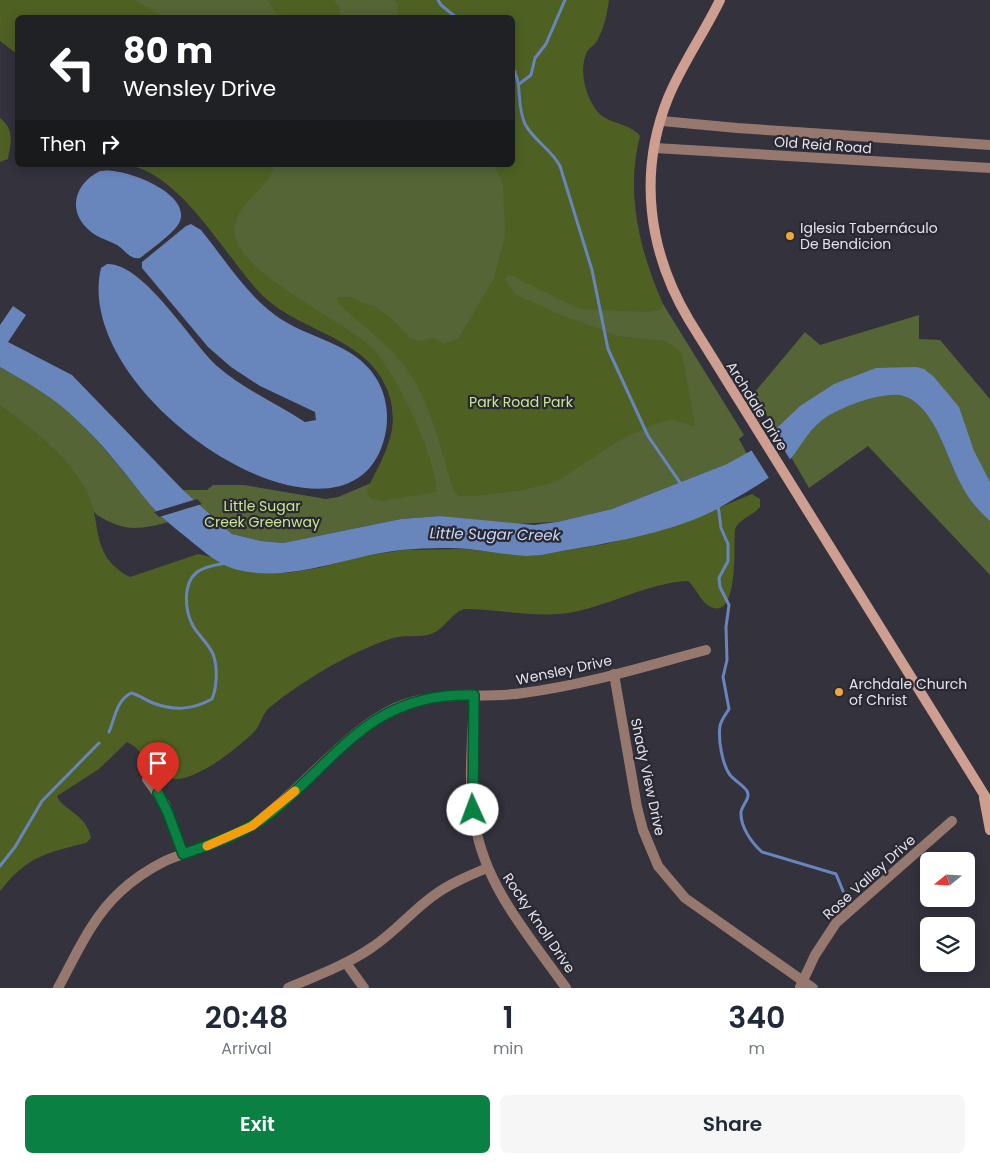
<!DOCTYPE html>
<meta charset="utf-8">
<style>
body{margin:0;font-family:Poppins,sans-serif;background:#f6f6f7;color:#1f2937;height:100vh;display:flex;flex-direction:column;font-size:19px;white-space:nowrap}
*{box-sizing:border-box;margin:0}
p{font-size:16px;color:#747a83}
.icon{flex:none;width:28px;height:28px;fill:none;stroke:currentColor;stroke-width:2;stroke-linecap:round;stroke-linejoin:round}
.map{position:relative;height:988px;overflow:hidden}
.details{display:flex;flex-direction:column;background:#fff;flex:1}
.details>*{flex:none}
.hud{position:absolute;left:15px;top:15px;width:500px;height:152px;border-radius:8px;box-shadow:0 2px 12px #0003;background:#202124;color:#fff;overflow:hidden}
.needle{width:32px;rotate:252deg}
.tools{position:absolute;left:920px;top:852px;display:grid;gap:10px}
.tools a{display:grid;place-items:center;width:55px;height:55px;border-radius:8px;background:#fff;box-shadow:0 2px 12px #0003;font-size:25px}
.pin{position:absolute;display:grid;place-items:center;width:42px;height:42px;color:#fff;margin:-51px -21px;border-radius:50% 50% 50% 0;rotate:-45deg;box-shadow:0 0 5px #0007}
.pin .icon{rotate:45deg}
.me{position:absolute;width:55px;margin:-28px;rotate:358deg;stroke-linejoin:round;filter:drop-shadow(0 0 4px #0008)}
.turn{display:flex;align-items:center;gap:18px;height:105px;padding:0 25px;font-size:22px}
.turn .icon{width:65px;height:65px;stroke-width:2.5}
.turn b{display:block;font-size:35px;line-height:42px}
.then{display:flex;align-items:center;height:48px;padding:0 25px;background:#0003;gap:10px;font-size:19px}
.eta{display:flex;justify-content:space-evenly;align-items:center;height:85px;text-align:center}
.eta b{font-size:30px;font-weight:600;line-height:35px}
.button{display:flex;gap:10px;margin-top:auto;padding:10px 25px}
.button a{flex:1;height:58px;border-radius:8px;background:#0b8043;color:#fff;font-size:20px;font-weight:600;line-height:58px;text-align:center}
.button a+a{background:#f6f6f7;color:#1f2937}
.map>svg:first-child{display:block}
</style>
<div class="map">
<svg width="990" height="988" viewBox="0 0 990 988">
<rect width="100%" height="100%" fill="#33323d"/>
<g fill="#556536">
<path d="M0,0h582l-51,104 67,203 65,-3 81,131 -5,4 9,17 -136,53 -55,13 -44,2 -73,-8 -39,3 -118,24 -22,-2 -29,-7 -49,-44h24l6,-5h31l82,14 12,-2 50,-21 8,-31 -8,-75 -124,-89 -35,-38 -79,-78h362v-147h-494z"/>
<path d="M919,315v24l21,1 50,59v176l-122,-129 -59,42 -55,-95 51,-61 15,13z"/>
<path d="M0,367c28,16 56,31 79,54 32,32 57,70 90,101 -31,8 -44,10 -72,-7l-97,-110z"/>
</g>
<g fill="#4e6123">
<path d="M0,0h135l28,17 -145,1 -1,36 -17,-13z"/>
<path d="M268,0h66l5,7 2,10h-63z"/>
<path d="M395,0h214c-2,14 -5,29 -12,41 -2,4 -8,7 -10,11 -9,18 -1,45 10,59 11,14 32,11 43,25 -15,56 0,116 23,168l-3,6 -11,2 -70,-3 -69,-34 -5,4 10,15 44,20 59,22 48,5 16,12 13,73 -23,-6 -15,3 -37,17 -64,42 -38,9 -45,5h-14l-6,-6c-11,-38 -21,-81 -42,-115 -18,-28 -49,-49 -73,-72v-6h12l25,10 15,10 20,21 8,3 16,-3 9,6 15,-5 36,-61 11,-41 -2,-52 -9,-20h18v-147l-115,-1 1,-12z"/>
<path d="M0,118c15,12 11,24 8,41l-8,3z"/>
<path d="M128,165h147c-7,26 -45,42 -40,70 7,40 104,83 135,111 25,23 66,111 67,146l-56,9 -11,-3 -3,-8c16,-34 36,-62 20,-101 -22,-53 -88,-57 -125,-94 -37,-38 -80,-121 -134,-130z"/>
<path d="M0,405c32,23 65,48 85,83 19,32 2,67 45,89l68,-23 13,3 11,7 64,9 32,-5 45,-12 41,-6 61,-1 66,7 75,-12 79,-22 67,-28 8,5v8c-6,8 -23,13 -25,23 -2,8 6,102 -30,73 -6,-6 -10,-16 -17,-22 -40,2 -75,23 -114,31 -35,7 -74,-3 -110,-3 -14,5 -19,20 -33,25 -12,4 -28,0 -41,5 -40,13 -88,42 -121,69 -7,6 -8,16 -14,23 -16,16 -56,48 -79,48 -31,-1 -27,-27 -49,-37l-28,27 -42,27c5,14 30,18 34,42l-5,5c-41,10 -59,14 -86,48z"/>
</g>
<g fill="#6885bc">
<path d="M100,171c21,-5 91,21 80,50 -3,10 -31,30 -40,37 -10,2 -15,-8 -23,-13 -9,-5 -19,-7 -27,-14 -24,-20 -15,-48 10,-60z"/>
<path d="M191,224l10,6c22,27 46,65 74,85 32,24 79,27 101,63 12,19 14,44 7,65 -41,130 -313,-45 -282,-175l6,-4c37,-1 83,77 110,102 26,23 59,37 88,56l11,-2 -1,-8 -55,-26 -29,-19 -23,-20 -66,-79v-6l44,-36z"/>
<path d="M13,306l13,9 -18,27 64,33 111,115 49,44 29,7 22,2 118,-24 39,-3 94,9 23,-3 55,-13 115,-45 29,-16 44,-42 34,-22 42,-16 40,-1 8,2 10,8 25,30 15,44 16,31v39c-12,-11 -22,-22 -29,-37 -14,-25 -26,-78 -57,-88 -20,-6 -67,12 -83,25 -15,12 -22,29 -34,42 -14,15 -51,35 -70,46 -38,21 -105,34 -149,41 -13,2 -27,6 -41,6 -20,-1 -39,-5 -59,-7 -21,-2 -45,-1 -66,1 -54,5 -108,33 -164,20 -16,-4 -29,-14 -41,-24 -17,-14 -35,-27 -49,-44 -22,-27 -44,-57 -70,-81 -23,-23 -50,-38 -78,-54v-42z"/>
</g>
<g fill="#33323d">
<path d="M772,430l19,31 -22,17 -19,-30z"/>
<path d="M197,499l5,5 -43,13 -5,-5z"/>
</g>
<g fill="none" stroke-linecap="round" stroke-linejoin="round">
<g stroke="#6885bc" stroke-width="3">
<path d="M438,0l3,5 16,13"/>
<path d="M512,66c11,18 4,39 13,58 9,17 26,25 35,42l32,104 16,79 40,87 33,48"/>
<path d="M519,84l12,-9 4,-17 11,-14 19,-44"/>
<path d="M718,505l3,23 7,16v17l-9,17 1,9 9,18 -3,22 1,33 -4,17 6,32c-3,5 -8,11 -9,17 -2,13 2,38 10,49 5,6 13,10 17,16 4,7 -5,14 -6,21 -1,15 11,31 21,40l74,22 7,17"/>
<path d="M109,732c6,-14 7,-31 22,-39 9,2 14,7 22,10 21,8 39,7 59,-4 5,-12 6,-32 1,-45 -5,-11 -14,-18 -20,-28 -8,-15 -11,-42 4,-54 8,-6 19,-7 29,-9"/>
<path d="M0,866l15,-19 27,-46 57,-58"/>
</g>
<g stroke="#96786f" stroke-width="10">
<path d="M662,121l75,7 253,17"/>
<path d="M655,148l335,20"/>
<path d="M614,674l23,133 6,23 15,36 27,32 128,90"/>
<path d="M474,695c-1,42 -7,87 1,129 11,64 55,113 91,164"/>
<path d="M147,779l18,25 18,50"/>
<path d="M346,963l18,25"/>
<path d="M800,987l15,-32 21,-32 116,-102"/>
<path d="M58,988c18,-33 34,-71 63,-97 13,-12 28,-22 44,-30 29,-13 63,-19 89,-37 50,-34 97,-103 154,-121 38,-12 76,-4 115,-10 62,-8 123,-27 183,-43"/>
<path d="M288,988c28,-12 58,-23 83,-40 23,-15 40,-36 62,-52 16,-12 35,-20 54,-28"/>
</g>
<g stroke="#ce9e90" stroke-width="10">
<path d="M720,0c-16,33 -38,64 -52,98 -30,75 -20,153 21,222l301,484"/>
<path d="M984,798l6,32"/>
</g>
</g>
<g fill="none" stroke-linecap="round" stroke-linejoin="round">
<defs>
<path id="route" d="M158,793l10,20 15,41c31,-11 62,-21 89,-42 70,-58 100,-120 202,-117l-1,115"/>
</defs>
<use href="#route" stroke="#07532c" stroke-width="12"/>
<use href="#route" stroke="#0b8043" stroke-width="9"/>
<path stroke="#f59e0b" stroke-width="9" d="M207,846l45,-20 43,-35"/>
</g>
<g fill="#eca93a" stroke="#292833" stroke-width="2">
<circle cx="790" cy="236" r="5"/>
<circle cx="839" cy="692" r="5"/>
</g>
<g text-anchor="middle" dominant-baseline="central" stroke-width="4.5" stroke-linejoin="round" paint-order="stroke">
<g font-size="14" fill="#e3e3ea" stroke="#292833">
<text transform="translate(823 145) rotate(4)">Old Reid Road</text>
<text transform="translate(757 406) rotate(58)">Archdale Drive</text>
<text transform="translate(564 670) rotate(-12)">Wensley Drive</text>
<text transform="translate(648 777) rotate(78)">Shady View Drive</text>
<text transform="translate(869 877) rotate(-42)">Rose Valley Drive</text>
<text transform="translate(539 923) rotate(56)">Rocky Knoll Drive</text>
</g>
<g font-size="14" fill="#e3e3ea" stroke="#292833" text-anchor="start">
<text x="800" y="228">Iglesia Tabernáculo<tspan x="800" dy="16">De Bendicion</tspan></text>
<text x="849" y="684">Archdale Church<tspan x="849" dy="16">of Christ</tspan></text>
</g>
<g font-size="14" fill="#c9e88e" stroke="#292833">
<text x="521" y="402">Park Road Park</text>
<text x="262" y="506">Little Sugar<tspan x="262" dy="16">Creek Greenway</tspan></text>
</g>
<g font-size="15" font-style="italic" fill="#c7d8f8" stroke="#292833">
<text transform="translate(495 534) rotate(1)">Little Sugar Creek</text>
</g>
</g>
</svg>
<div class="tools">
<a><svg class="needle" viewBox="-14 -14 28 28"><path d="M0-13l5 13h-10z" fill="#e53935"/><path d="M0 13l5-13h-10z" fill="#747a83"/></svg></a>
<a><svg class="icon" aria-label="layers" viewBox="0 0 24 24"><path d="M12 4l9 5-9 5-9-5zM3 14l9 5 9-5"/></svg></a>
</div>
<div class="pin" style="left:158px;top:793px;background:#d93025"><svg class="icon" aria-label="arrive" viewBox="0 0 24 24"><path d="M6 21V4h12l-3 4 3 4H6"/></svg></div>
<svg class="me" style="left:473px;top:810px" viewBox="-20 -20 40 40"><circle r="19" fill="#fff"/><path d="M0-13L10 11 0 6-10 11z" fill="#0b8043"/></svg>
<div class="hud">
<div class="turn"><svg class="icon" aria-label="left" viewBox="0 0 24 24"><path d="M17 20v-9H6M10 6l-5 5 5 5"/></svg><div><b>80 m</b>Wensley Drive</div></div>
<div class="then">Then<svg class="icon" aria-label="right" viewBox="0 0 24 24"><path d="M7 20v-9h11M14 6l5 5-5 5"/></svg></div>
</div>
</div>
<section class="details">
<div class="eta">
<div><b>20:48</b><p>Arrival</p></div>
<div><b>1</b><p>min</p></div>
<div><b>340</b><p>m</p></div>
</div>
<div class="button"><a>Exit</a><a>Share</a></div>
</section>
